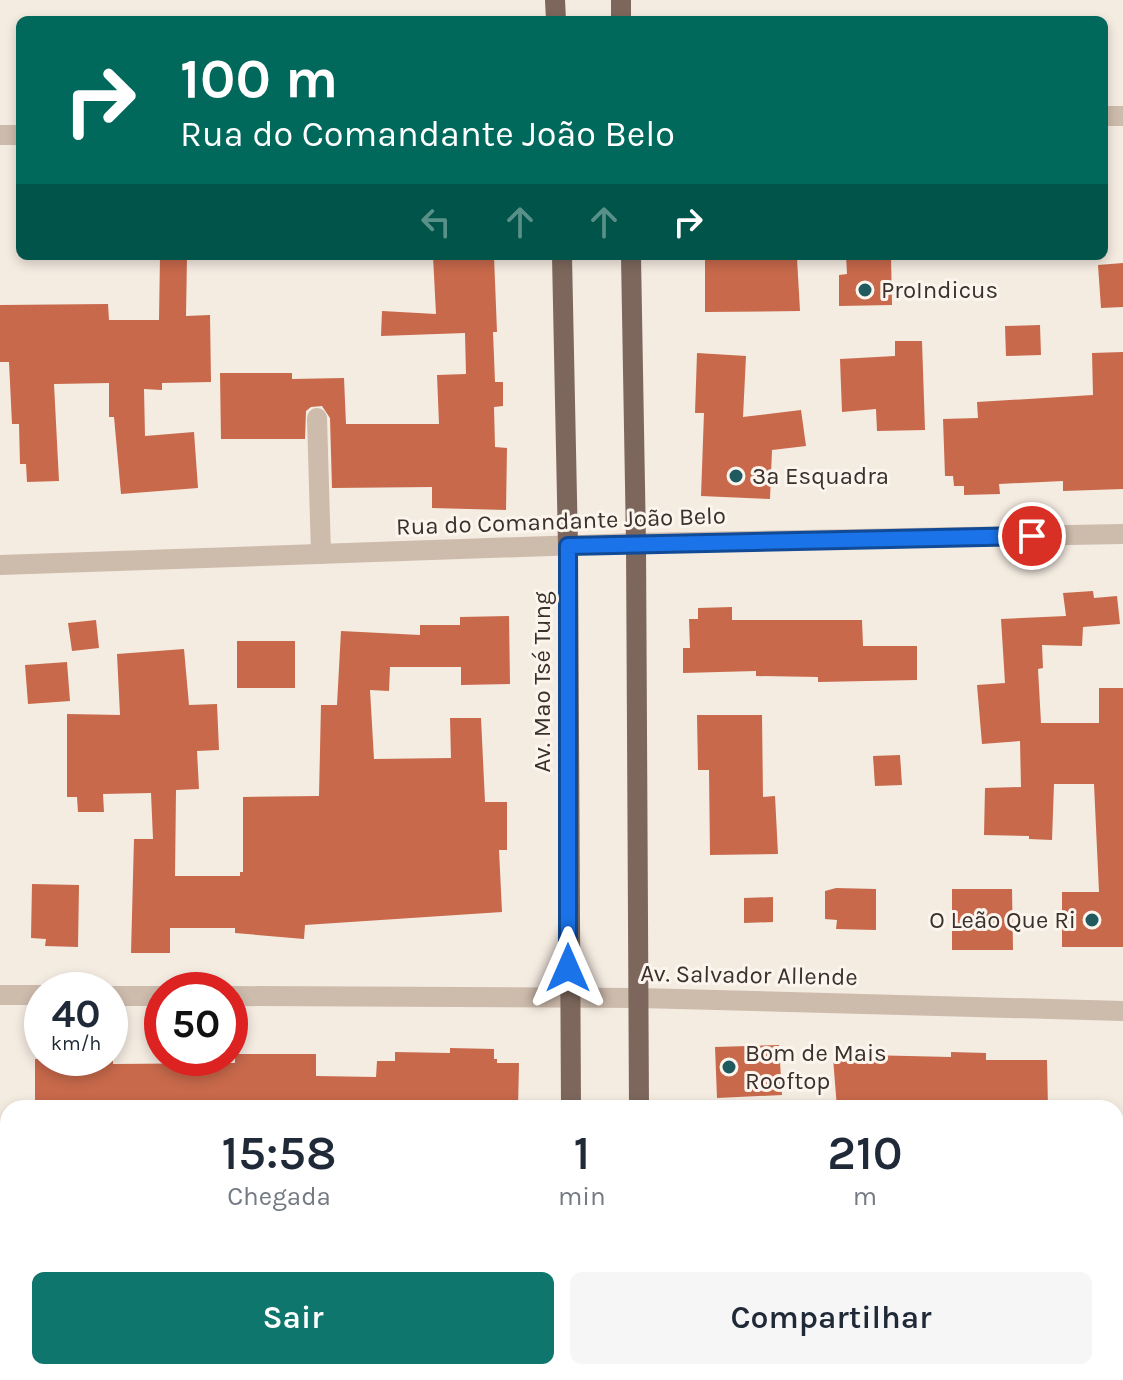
<!DOCTYPE html>
<html lang="pt">
<meta charset="utf-8">
<style>
body{margin:0;font-family:Karla,sans-serif;background:#f6f6f7;color:#1f2937;height:100vh;display:flex;flex-direction:column;font-size:30px;white-space:nowrap}
*{box-sizing:border-box;margin:0}
p{font-size:26px;color:#747a83}
.icon{flex:none;width:44px;height:44px;fill:none;stroke:currentColor;stroke-width:2;stroke-linecap:round;stroke-linejoin:round}
.map{position:relative;flex:1;overflow:hidden}
.drawer{position:absolute;left:0px;top:1100px;width:1124px;height:280px;display:flex;flex-direction:column;background:#fff;border-radius:24px 24px 0 0;box-shadow:0 4px 12px #0003}
.drawer>*{flex:none}
.top-card{position:absolute;left:16px;top:16px;width:1092px;height:244px;border-radius:12px;box-shadow:0 4px 12px #0003;background:#00695c;color:#fff;overflow:hidden}
.speed{position:absolute;left:24px;top:972px;display:flex;gap:16px;font-size:40px;font-weight:700;text-align:center}
.speed>*{display:grid;place-content:center;width:104px;height:104px;border-radius:50%;background:#fff;box-shadow:0 4px 12px #0003;line-height:1}
.speed small{font-size:20px;font-weight:400}
.speed .limit{border:12px solid #d22;background:#fff;color:#111}
.pin{position:absolute;display:grid;place-items:center;width:68px;height:68px;color:#fff;margin:-34px;border:4px solid #fff;border-radius:50%;box-shadow:0 2px 8px #0007}
.me{position:absolute;width:88px;margin:-44px;rotate:0deg;stroke-linejoin:round;filter:drop-shadow(0 0 6px #0008)}
.turn{display:flex;align-items:center;gap:28px;height:168px;padding:0 32px;font-size:36px}
.turn .icon{width:104px;height:104px;stroke-width:2.5}
.turn b{display:block;font-size:56px;line-height:68px}
.lanes{display:flex;align-items:center;height:76px;padding:0 32px;background:#0003;justify-content:center;gap:40px;direction:ltr}
.lanes .off{opacity:.35}
.eta{display:flex;justify-content:space-evenly;align-items:center;height:136px;text-align:center}
.eta b{font-size:48px;font-weight:600;line-height:56px}
.button{display:flex;gap:16px;margin-top:auto;padding:16px 32px}
.button a{flex:1;height:92px;border-radius:12px;background:#0f766e;color:#fff;font-size:32px;font-weight:600;line-height:92px;text-align:center}
.button a+a{background:#f6f6f7;color:#1f2937}
.map>svg:first-child{display:block}
</style>
<div class="map">
<svg width="1123" height="1380" viewBox="0 0 1123 1380">
<rect width="100%" height="100%" fill="#f4ebe1"/>
<g fill="#c8694b">
<path d="M160,256h27l-1,60 24,-1 1,67 -49,1v7l-18,-1 1,47 49,-4 4,56 -77,6 -7,-77h-5v-34l-55,1 5,97 -32,1 -1,-18h-6l-1,-40h-7l-3,-62h-9v-57l108,-1 1,16h50z"/>
<path d="M433,256h61l3,76h-4l2,50h8v24l-9,1 1,40 12,1 -1,62 -74,-2v-21l-100,1 -2,-70 -8,-12 -11,1 -5,4 -1,28h-84l-1,-66h72v6l52,-1 2,46h93l-2,-49 29,-1 -1,-41 -84,3 1,-25 54,3z"/>
<path d="M846,256h45l1,49 -53,1v-31l8,-1z"/>
<path d="M705,258h92l3,53 -95,1z"/>
<path d="M1123,263v44l-22,1 -3,-43z"/>
<path d="M1040,325l1,30 -35,1 -1,-30z"/>
<path d="M895,341h27l3,89 -48,1 -1,-22 -34,3 -2,-53 55,-3z"/>
<path d="M1123,352v137l-60,2v-10l-64,3 1,10 -36,1v-9h-10l-1,-10h-8l-2,-57 35,-1 -1,-16 116,-7 -1,-42z"/>
<path d="M697,353l49,3 -3,61 58,-7 5,36 -34,4 -2,49 -69,-3 3,-83h-9z"/>
<path d="M1093,591l1,7 23,-2 3,28 -37,3 -1,19 -40,-1 1,23 -5,1 3,54h58v-35h24v259h-61v-55h37l-5,-108h-40l-2,56 -23,-1v-3l-45,-1 1,-47 36,-1 -1,-46 -38,3 -5,-59 28,-2 -4,-64 65,-3 -3,-23z"/>
<path d="M732,607v13h130l1,26h54v34l-99,2v-5l-62,-1v-5l-73,2v-25h7l-1,-29h9v-11z"/>
<path d="M509,616l1,68 -49,1v-18h-71l-1,24 -19,-1 4,69 77,-1 -1,-40h31l4,84h22v48h-8l3,62 -197,13 -1,14 -69,-6v-5h-65v25h-39l3,-114h19l-2,-46 -48,1 1,18h-26l-1,-15h-10v-83l53,1 -3,-61 67,-5 5,56 28,-1 2,46 -22,1 2,38 -23,1 -1,86h65v-4h3v-75l76,-1 2,-91h16l4,-74 79,4v-10h40v-8z"/>
<path d="M96,620l3,28 -27,3 -4,-28z"/>
<rect x="237" y="641" width="58" height="47"/>
<path d="M67,662l3,39 -42,3 -3,-39z"/>
<path d="M697,715h65l1,82 12,-1 3,58 -68,1 -1,-85h-11z"/>
<path d="M900,755l2,30 -27,1 -2,-30z"/>
<path d="M32,884l47,1 -1,62 -33,-1 1,-7 -15,-1z"/>
<path d="M836,888l40,1v41l-40,-1 1,-9 -12,-1v-28z"/>
<path d="M952,889h60l1,61h-61z"/>
<path d="M773,897v25l-29,1v-25z"/>
<path d="M779,1045l3,50 -65,3 -2,-51z"/>
<path d="M450,1048l44,1v10h3v4h22l-1,45h-483v-49h78v5l122,-1v-9h81v22l60,1 1,-16h18v-9l55,1z"/>
<path d="M951,1052l35,1v7h61l1,48h-211l-4,-50 32,-3 86,2z"/>
</g>
<g fill="none" stroke-linecap="round" stroke-linejoin="round">
<g stroke="#cdbbac" stroke-width="20">
<path d="M1104,116h19"/>
<path d="M0,135h20"/>
<path d="M317,418l4,136"/>
<path d="M0,565l636,-22 487,-9"/>
<path d="M0,995h42"/>
<path d="M110,996h52"/>
<path d="M230,996l410,2 483,13"/>
<path d="M1030,1380l93,-2"/>
</g>
<g stroke="#7d675c" stroke-width="20">
<path d="M555,0l1,20"/>
<path d="M621,0v20"/>
<path d="M562,256l6,290 3,562"/>
<path d="M631,256l5,287 3,565"/>
<path d="M576,1372l1,8"/>
<path d="M637,1380v-8"/>
</g>
</g>
<g fill="none" stroke-linecap="round" stroke-linejoin="round">
<defs>
<path id="route" d="M568,968v-422l464,-10"/>
</defs>
<use href="#route" stroke="#114b97" stroke-width="20"/>
<use href="#route" stroke="#1a73e8" stroke-width="14"/>
</g>
<g fill="#1f5a5e" stroke="#fbf5ee" stroke-width="3">
<circle cx="865" cy="290" r="8"/>
<circle cx="736" cy="476" r="8"/>
<circle cx="1092" cy="920" r="8"/>
<circle cx="729" cy="1067" r="8"/>
</g>
<g text-anchor="middle" dominant-baseline="central" stroke-width="6" stroke-linejoin="round" paint-order="stroke">
<g font-size="24" fill="#3b302b" stroke="#fbf5ee" text-anchor="start">
<text x="881" y="290">ProIndicus</text>
<text x="752" y="476">3a Esquadra</text>
<text x="1076" y="920" text-anchor="end">O Leão Que Ri</text>
<text x="745" y="1053">Bom de Mais<tspan x="745" dy="28">Rooftop</tspan></text>
</g>
<g font-size="24" fill="#3b302b" stroke="#fbf5ee">
<text transform="translate(561 521) rotate(-2)">Rua do Comandante João Belo</text>
<text transform="translate(542 682) rotate(-90)">Av. Mao Tsé Tung</text>
<text transform="translate(749 975) rotate(1)">Av. Salvador Allende</text>
</g>
</g>
</svg>
<div class="speed"><div>40<small>km/h</small></div><div class="limit">50</div></div>
<div class="pin" style="left:1032px;top:536px;background:#d93025"><svg class="icon" aria-label="arrive" viewBox="0 0 24 24"><path d="M6 21V4h12l-3 4 3 4H6"/></svg></div>
<svg class="me" style="left:568px;top:968px" viewBox="-20 -20 40 40"><path d="M0-17L14 15 0 8-14 15z" fill="#1a73e8" stroke="#fff" stroke-width="4"/></svg>
<div class="top-card">
<div class="turn"><svg class="icon" aria-label="right" viewBox="0 0 24 24"><path d="M7 20v-9h11M14 6l5 5-5 5"/></svg><div><b>100 m</b>Rua do Comandante João Belo</div></div>
<div class="lanes"><svg class="icon off" aria-label="left" viewBox="0 0 24 24"><path d="M17 20v-9H6M10 6l-5 5 5 5"/></svg><svg class="icon off" aria-label="ahead" viewBox="0 0 24 24"><path d="M12 20V5M6 11l6-6 6 6"/></svg><svg class="icon off" aria-label="ahead" viewBox="0 0 24 24"><path d="M12 20V5M6 11l6-6 6 6"/></svg><svg class="icon" aria-label="right" viewBox="0 0 24 24"><path d="M7 20v-9h11M14 6l5 5-5 5"/></svg></div>
</div>
<section class="drawer">
<div class="eta">
<div><b>15:58</b><p>Chegada</p></div>
<div><b>1</b><p>min</p></div>
<div><b>210</b><p>m</p></div>
</div>
<div class="button"><a>Sair</a><a>Compartilhar</a></div>
</section>
</div>
